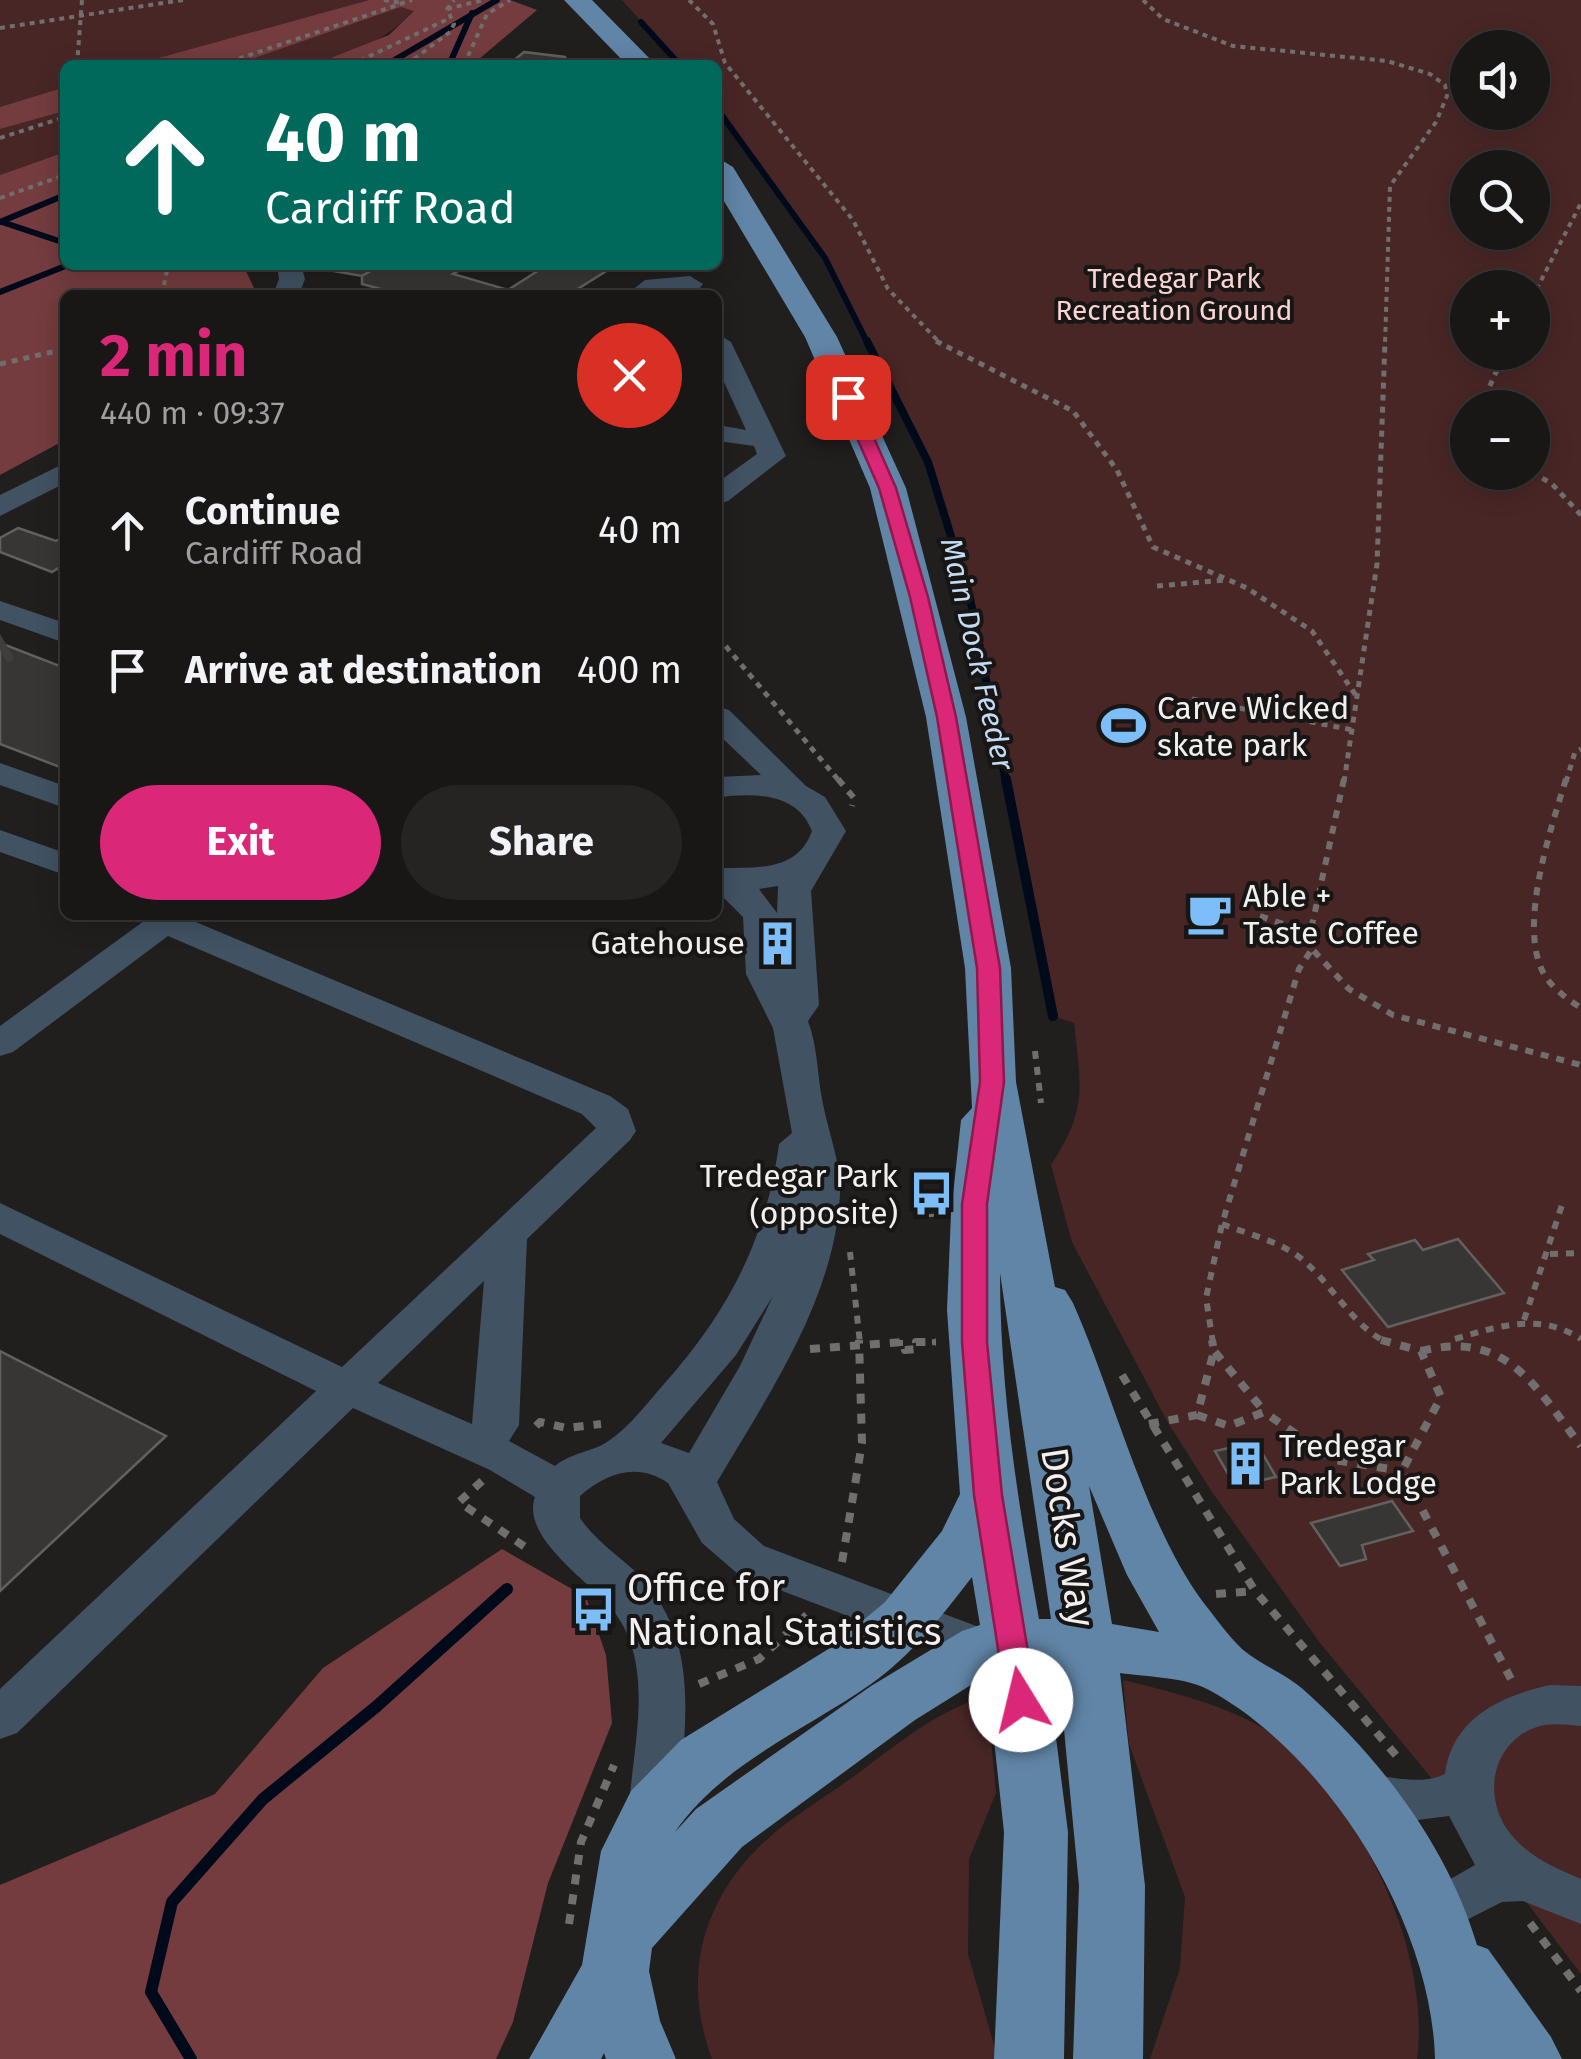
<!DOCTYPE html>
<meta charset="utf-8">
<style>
body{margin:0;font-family:"Fira Sans",sans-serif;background:#262323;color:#f1f3f6;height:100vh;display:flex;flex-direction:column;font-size:38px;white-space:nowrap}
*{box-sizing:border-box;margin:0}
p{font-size:32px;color:#9f9fa1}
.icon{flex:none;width:55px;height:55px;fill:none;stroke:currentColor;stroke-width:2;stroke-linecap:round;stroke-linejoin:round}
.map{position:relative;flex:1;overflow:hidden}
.side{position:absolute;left:60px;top:290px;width:662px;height:630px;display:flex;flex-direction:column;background:#191616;border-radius:15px;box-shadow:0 5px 25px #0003,0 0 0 2px #373535}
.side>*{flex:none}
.top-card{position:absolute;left:60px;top:60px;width:662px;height:210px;border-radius:15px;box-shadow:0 5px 25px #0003,0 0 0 2px #373535;background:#00695c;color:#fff;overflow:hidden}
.buttons{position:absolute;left:1450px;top:30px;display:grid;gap:20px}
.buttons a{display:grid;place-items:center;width:100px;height:100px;border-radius:50%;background:#191616;box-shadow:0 5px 25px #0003,0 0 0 2px #373535;font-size:50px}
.pin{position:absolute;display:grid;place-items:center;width:85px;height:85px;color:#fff;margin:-42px;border-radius:20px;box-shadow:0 5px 15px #0006}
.me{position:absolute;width:110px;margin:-55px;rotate:351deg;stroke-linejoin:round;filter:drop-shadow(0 0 8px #0008)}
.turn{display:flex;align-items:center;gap:35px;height:210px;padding:0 40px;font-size:45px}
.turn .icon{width:130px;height:130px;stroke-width:2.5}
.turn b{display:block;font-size:70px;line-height:85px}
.round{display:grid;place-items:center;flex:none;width:105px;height:105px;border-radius:52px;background:#262323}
.summary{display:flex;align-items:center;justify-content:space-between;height:170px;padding:0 40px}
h1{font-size:60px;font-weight:700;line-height:75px;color:#db2777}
.action{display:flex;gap:20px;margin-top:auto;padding:20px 40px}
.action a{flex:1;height:115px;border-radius:60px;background:#db2777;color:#fff;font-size:40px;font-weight:700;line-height:115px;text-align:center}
.action a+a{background:#262323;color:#f1f3f6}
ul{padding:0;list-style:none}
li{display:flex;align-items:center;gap:30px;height:140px;padding:0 40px}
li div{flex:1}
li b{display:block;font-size:38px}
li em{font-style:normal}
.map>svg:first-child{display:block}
</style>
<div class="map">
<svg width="1581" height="2059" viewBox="0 0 1581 2059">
<rect width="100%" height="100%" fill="#211e1e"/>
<g fill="#492626" fill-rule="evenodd">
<path d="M0,0h369l-236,65h-68v22l-65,20z"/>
<path d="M622,0h959v1974l-134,-177 -127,-154 -108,-151 -45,-71 -95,-179 -21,-77c37,-56 30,-78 23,-142l-21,-7 -83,-418 -42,-136 -103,-204 -107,-148v-45h-38zM1468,48h64v64h-64zM1468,168h64v64h-64zM1468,288h64v64h-64zM1468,408h64v64h-64z"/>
<path d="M401,7l14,3c-57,56 -106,55 -180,55z"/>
<path d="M65,111v41l-65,23v-46z"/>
<path d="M1123,1680c49,12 125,30 163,65 78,72 145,207 131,314h-267l30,-91 5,-71 -56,-153z"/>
<path d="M987,1696l9,97 -27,66 -1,95 30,105h-286c-29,-77 -13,-152 46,-211 27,-28 67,-50 99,-74 42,-31 79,-63 130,-78z"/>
</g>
<g fill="#743c3e">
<path d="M369,0h141l27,10 -65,55h-159l76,-30 25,-24 -13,-4 -166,58h-102z"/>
<path d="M65,87v24l-65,18v-22z"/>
<path d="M65,152v113h178l12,25 -4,5h-186v145l-65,35v-300z"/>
<path d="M502,1549l84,48 20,58 6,68 -64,160 -35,139 -17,37h-496v-174l215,-91 108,-126z"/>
</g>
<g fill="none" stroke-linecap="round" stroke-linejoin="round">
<g stroke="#000a1b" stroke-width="6">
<path d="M641,22l39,43"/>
<path d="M386,65l111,-65"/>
<path d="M449,65l23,-52"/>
<path d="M718,110l107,148 43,86"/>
<path d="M0,222l65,-27"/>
<path d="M2,222l63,21"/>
<path d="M0,292l68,-27"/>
</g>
<path stroke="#000a1b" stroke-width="8" d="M867,341l61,121 42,136 36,184"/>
<path stroke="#000a1b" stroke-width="10" d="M1006,779l47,237"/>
<path stroke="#000a1b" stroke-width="12" d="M191,2059l-40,-67 21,-90 91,-103 114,-93 130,-117"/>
</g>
<g fill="#383535" stroke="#636060" stroke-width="2.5">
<path d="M524,52l41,5 3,8h-60z"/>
<path d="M322,265h59l-19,11 -40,-7z"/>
<path d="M381,265h88l-16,9 55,16 39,-25h69l-48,30h-165l-41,-11v-8z"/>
<path d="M18,528l38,13 9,-5v28l-13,8 -52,-20v-14z"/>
<path d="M0,643l65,25v101l-65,-25z"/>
<path d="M1200,902l20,1v24l-19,-1z"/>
<path d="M1458,1239l46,54 -116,34 -46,-57 32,-10 -6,-6 47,-14 8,10z"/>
<path d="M0,1351l166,85 -166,155z"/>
<path d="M1256,1442l20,35 -41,9 -20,-35z"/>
<path d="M1392,1501l21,30 -51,14 4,14 -26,7 -29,-43z"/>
</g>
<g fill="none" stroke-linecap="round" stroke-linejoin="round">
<path stroke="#403d3d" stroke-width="30" stroke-dasharray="30 15" stroke-linecap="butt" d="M0,650l7,-4"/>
<g stroke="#716e6e" stroke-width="4" stroke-dasharray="5 5" stroke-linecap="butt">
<path d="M384,0l17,3"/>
<path d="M689,0l24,24 12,39 128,157 35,69 53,55"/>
<path d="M1143,0l20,19 70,27 154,15 43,13 15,11 2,11 -11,26 -46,64 -5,158"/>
<path d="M447,9l36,-9"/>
<path d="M0,28l183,-28"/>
<path d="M77,65l5,-65"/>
<path d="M220,65l192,-65"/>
<path d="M351,65l99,-47"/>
<path d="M406,65l44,-33 4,-8 -7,-15 7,-9"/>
<path d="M464,65l23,-51 23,-14"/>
<path d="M0,138l65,-21"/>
<path d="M0,198l65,-23"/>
<path d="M162,295l6,-30"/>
<path d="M1532,298l49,-95"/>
</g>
<g stroke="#716e6e" stroke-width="5" stroke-dasharray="6 6" stroke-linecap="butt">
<path d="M936,341l137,70 44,59 36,77 94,41 65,43 45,66"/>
<path d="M0,364l65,-15"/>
<path d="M1480,408l25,-56"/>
<path d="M1532,472l20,12 29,31"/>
<path d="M1157,586l69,-6"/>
<path d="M718,637l122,145"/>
<path d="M1192,699l161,31"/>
<path d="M1344,782l33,-218 8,-223"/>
<path d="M1566,782l9,-30 6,-3"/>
</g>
<g stroke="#716e6e" stroke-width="6" stroke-dasharray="8 8" stroke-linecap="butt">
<path d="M838,779l16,19 -2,8"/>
<path d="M1344,779l-32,146v24l37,40 44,26 188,50"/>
<path d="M1566,779c-15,49 -47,143 -24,191 7,16 25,29 39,38"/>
<path d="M1260,916l52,18"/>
<path d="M1035,1051l6,52"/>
<path d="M930,1198l1,19"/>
<path d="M1222,1224c23,9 52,16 73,30 32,21 61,79 95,89"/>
<path d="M850,1252l10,91"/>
<path d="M1550,1254l31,-1"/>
<path d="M1524,1320l39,-118"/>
<path d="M1455,1339c44,-13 85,-27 126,0"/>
<path d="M896,1343h7"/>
<path d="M916,1343l20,-1"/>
<path d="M1213,1343l-7,-45 16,-74 77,-255 13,-20"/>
</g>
<g stroke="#716e6e" stroke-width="8" stroke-dasharray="10 10" stroke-linecap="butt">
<path d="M1381,1340l40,11 20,46 -39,74 110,210"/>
<path d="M810,1349l93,-7 2,8 12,-1 -1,-7h20"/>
<path d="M1421,1351c86,-21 113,34 160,95"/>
<path d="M1215,1352l49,59"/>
<path d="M1122,1375l133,216 146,170"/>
<path d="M1197,1415l32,11 35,-14 70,48 68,11"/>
<path d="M1149,1424l48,-9 17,-64 -2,-11"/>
<path d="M536,1426l4,-4 27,6 34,-4"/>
<path d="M482,1481l-23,21 72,49"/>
<path d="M842,1562l20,-119 -3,-103"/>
<path d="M1216,1594l38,-3"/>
<path d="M699,1684l60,-25 49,-45"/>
<path d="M1530,1923l51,68"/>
<path d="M569,1924l12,-82 33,-77"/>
</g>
<g fill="#415263" fill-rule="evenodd">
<path d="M277,265h24l4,14 -6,16h-26l6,-16z"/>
<path d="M690,276l13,8 -4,5 -73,6 19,-15z"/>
<path d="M718,334l13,8 55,114 -58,45 -10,3v-22l39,-28 -3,-8 -36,-5v-16l28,5 -28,-61z"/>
<path d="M65,463v20l-65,33v-21z"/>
<path d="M0,601l65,22v20l-65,-23z"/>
<path d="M718,707l11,3 77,76 19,11 21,34 -35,60 8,114 -11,16c10,26 9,55 15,83 6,31 18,58 17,90 -5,105 -72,201 -123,288l17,37 30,27 236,89 7,13 -7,13 -17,6 -17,-6 -228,-87 -36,-31 -34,-60c-30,-21 -62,-10 -88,13v22c18,27 47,42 67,66 55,68 36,147 32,226l-7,15 -18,6 -18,-6 -7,-15c3,-63 27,-141 -14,-197 -21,-29 -95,-74 -80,-116l-45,-27 -137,-62 -336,325 -17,6v-50l316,-298 -316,-157v-31l342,164 254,-239 -14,-14 -414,-178 -155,116 -13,4v-30l144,-105 -4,-6h39l431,181 18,13 8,22 -6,9 -103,99 -8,186 -10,16 46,25c17,-14 39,-14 55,-26 20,-14 38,-38 54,-56 64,-72 102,-144 115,-240l13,-11 -19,-105 -27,-54 -3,-57 -25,-25v-24c36,-1 79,5 94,-37 -15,-39 -58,-38 -94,-34v-20l43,-2 -43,-41zM778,886l-1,27 -18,-24zM484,1281l-12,143 -94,-41zM773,1296l-33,70 -51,87 -28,-10 75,-88z"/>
<path d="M0,763l65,23v22l-65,-23z"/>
<path d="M0,830l65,23v22l-65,-23z"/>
<path d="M1550,1685l31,1v40c-15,-1 -32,-4 -47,2 -43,17 -51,69 -25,104 18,24 46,36 72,47v45l-58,-23 -21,1 -67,34 -18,-6 -8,-16 8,-16 58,-33 -26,-49 -47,6 -58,-14 -7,-15 7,-15c34,-11 67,12 101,-4 7,-56 56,-78 105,-89z"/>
</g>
<g fill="#6185a7" fill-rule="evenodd">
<path d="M564,0h28l64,65h-29z"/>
<path d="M718,158l15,9 104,170 69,151 60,229 45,251 5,114 39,205 10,3 8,13c41,92 71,219 130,299 12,15 25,34 39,47 19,16 44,25 63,42 76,68 143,156 172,254l11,4 63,88 11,22h-127c-3,-135 -106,-304 -226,-369 -23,-13 -62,-13 -89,-17l25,213 -2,173h-70l6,-173 -21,-219h-11l21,165 -4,227h-70l10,-227 -17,-157 -72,45 -173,127 -90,101 -3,23 11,50 16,38h-70l-2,-6 -3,6h-72l53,-94 19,-114 30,-60 50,-51 149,-92 55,-46 57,-71 18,-37 -13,-184 4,-96 10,-94 11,-12 -7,-140 -39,-251 -56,-229 -65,-151 -87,-146zM1000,1273l51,346h-12c-21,-115 -39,-229 -39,-346zM1089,1486l38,89 32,57 -47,-8zM972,1577l8,48 -18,6 -91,55 -175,123 -21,23c48,-69 129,-101 196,-148 41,-29 71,-68 101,-107z"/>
</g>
</g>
<path fill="#db2777" stroke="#8e194d" stroke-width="2.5" d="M848,392l8,5 40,91 32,109 28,120 44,251 4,114 -17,122v138l15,153 34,205 -5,8h-20l-5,-8 -32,-205 -12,-153v-138l18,-122 -3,-114 -40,-251 -27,-120 -31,-109 -40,-91z"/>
<defs>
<symbol id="stadium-bare" viewBox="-9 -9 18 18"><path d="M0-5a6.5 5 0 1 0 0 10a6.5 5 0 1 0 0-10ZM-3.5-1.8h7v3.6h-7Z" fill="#7dbef9" stroke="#181515" stroke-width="2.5" paint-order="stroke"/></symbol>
<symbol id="cafe-bare" viewBox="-9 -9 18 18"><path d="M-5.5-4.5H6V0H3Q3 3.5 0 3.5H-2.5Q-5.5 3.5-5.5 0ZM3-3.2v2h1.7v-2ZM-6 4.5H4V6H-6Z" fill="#7dbef9" stroke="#181515" stroke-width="2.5" paint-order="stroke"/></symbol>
<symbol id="building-bare" viewBox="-9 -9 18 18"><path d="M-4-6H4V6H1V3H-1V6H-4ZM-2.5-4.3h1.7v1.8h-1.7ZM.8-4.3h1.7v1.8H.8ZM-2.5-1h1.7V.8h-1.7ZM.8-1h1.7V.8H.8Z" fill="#7dbef9" stroke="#181515" stroke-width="2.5" paint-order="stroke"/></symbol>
<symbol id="bus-bare" viewBox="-9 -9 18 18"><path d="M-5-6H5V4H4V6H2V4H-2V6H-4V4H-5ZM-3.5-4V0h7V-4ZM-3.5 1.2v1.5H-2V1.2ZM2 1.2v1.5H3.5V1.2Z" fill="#7dbef9" stroke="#181515" stroke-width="2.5" paint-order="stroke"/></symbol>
</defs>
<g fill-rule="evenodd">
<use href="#stadium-bare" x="1092" y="694" width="63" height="63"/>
<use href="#cafe-bare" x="1178" y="882" width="63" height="63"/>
<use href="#building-bare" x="746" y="912" width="63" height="63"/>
<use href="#bus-bare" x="900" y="1162" width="63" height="63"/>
<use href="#building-bare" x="1214" y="1432" width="63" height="63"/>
<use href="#bus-bare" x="562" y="1578" width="63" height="63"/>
</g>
<g text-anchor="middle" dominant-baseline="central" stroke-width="8" stroke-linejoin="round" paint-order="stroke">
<g font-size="28" fill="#fad3d3" stroke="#181515">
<text x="1174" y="278">Tredegar Park<tspan x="1174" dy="32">Recreation Ground</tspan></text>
</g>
<g font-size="30" font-style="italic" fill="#c3dcf4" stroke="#181515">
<text transform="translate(977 654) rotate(77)">Main Dock Feeder</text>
</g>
<g font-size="32" fill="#f1efef" stroke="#181515" text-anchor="start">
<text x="1157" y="708">Carve Wicked<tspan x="1157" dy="37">skate park</tspan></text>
<text x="1243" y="896">Able +<tspan x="1243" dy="37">Taste Coffee</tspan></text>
<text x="745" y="943" text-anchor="end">Gatehouse</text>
<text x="898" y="1176" text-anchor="end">Tredegar Park<tspan x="898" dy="37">(opposite)</tspan></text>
<text x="1279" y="1446">Tredegar<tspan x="1279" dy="37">Park Lodge</tspan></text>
</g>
<g font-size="38" fill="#f1efef" stroke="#181515">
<text transform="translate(1068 1537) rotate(81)">Docks Way</text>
</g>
<g font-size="38" fill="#f1efef" stroke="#181515" text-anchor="start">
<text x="627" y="1588">Office for<tspan x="627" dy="44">National Statistics</tspan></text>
</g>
</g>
</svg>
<div class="buttons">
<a><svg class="icon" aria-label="sound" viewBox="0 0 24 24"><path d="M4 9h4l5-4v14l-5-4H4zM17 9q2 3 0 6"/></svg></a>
<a><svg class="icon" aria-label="search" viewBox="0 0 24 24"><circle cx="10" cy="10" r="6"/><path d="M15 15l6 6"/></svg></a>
<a>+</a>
<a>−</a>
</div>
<div class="pin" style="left:848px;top:397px;background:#d93025"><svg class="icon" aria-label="arrive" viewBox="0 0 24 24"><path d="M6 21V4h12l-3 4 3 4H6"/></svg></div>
<svg class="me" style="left:1021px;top:1700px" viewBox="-20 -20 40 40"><circle r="19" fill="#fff"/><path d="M0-13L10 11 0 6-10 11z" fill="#db2777"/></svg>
<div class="top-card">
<div class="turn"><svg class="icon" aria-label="ahead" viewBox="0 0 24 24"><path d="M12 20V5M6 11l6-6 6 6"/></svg><div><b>40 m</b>Cardiff Road</div></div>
</div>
<section class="side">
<div class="summary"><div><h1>2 min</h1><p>440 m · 09:37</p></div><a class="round" style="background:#d93025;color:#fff"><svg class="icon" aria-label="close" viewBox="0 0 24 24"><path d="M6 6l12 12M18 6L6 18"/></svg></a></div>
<ul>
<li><svg class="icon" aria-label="ahead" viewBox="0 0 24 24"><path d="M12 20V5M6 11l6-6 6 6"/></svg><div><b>Continue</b><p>Cardiff Road</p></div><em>40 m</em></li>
<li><svg class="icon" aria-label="arrive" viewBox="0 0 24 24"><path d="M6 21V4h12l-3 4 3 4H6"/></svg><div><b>Arrive at destination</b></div><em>400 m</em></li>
</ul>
<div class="action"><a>Exit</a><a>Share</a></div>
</section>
</div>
